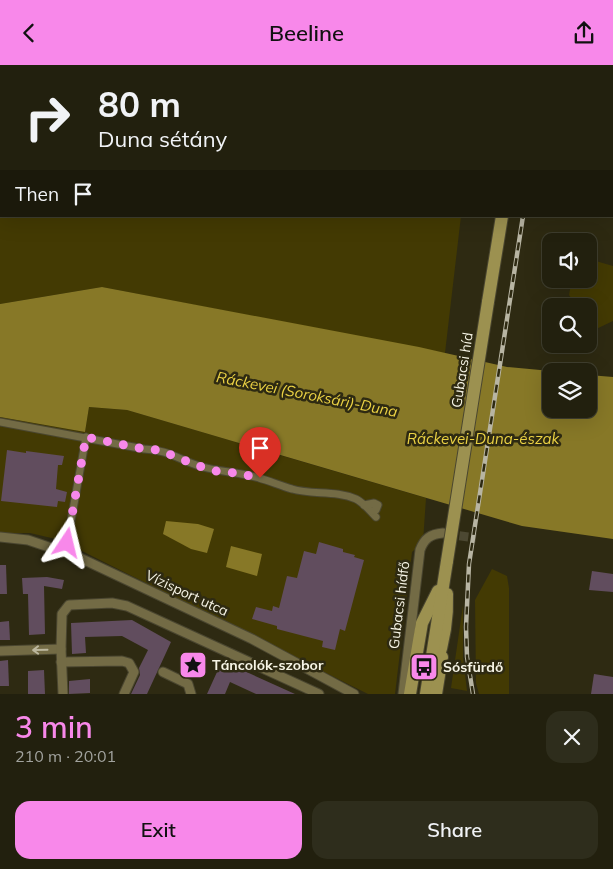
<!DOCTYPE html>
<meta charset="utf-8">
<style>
body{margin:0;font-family:Mulish,sans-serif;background:#2e2d1c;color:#f1f3f6;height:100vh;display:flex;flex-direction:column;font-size:19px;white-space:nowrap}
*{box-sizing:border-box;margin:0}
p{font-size:16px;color:#a2a39e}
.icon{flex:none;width:28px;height:28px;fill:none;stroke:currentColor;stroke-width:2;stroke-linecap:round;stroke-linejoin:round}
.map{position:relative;height:629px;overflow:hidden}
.sheet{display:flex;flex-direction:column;background:#22200e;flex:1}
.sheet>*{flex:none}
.hud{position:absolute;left:0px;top:0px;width:614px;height:152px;box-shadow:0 5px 20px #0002,0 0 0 1px #3f3e2e;background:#22200e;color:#f1f3f6;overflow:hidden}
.fabs{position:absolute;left:542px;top:168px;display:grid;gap:10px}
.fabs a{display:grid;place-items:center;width:55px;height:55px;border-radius:10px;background:#22200e;box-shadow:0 5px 20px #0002,0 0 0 1px #3f3e2e;font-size:25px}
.pin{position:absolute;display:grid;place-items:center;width:42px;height:42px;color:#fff;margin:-51px -21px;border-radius:50% 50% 50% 0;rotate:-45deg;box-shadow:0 0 5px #0007}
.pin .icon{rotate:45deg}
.me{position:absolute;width:55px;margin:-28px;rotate:10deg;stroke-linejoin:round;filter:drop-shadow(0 0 4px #0008)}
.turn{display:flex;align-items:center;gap:18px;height:105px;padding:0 15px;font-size:22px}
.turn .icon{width:65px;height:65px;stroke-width:2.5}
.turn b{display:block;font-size:35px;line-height:42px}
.then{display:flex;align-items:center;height:48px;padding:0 15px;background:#0003;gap:10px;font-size:19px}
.round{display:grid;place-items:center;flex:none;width:52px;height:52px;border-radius:15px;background:#2e2d1c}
.head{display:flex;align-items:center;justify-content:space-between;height:85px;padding:0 15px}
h1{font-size:30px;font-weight:600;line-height:38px;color:#f888ea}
.action{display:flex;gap:10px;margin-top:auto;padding:10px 15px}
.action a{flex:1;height:58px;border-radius:15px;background:#f888ea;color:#111;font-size:20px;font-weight:600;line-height:58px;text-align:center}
.action a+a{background:#2e2d1c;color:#f1f3f6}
header{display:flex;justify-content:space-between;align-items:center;height:65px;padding:0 15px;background:#f888ea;color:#111;font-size:22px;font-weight:600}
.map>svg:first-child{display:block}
</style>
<header><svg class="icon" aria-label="back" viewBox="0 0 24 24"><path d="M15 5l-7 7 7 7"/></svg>Beeline<svg class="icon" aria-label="share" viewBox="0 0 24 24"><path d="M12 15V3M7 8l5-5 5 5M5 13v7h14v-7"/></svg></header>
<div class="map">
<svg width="613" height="629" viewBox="0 0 613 629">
<rect width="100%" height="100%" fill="#2e2a12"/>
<g fill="#433a03">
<path d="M0,0l277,1h-276v150h460l-16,137 -343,-66 -102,17z"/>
<path d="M589,194l24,7v55l-19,9 -5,-7v-17h-12l-8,-11 3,-16h17z"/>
<path d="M89,342l38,3 299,88 -3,44 -11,10 -17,142h-27l-308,-154 -30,-7h-30v-116l85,15z"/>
<path d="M492,504l15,7 2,12v106h-30l-3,-11 -1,-83z"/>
<path d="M463,540v52l4,34 -16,-3z"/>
</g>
<g fill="#877827">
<path d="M102,222l317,60 88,20 44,4v38h38v-34l24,2v162l-91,-13 -395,-116 -38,-3 -4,25 -85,-15v-113z"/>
<path d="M166,456l32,3 16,5 -7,24 -16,-4 -28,-15z"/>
<path d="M231,481l31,8 -5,22 -31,-9z"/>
</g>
<g fill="#614d5e">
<path d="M7,385l19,3v-2l38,5 -2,9h-4l-2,24 11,3 -2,10 -7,-1 -1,6 -56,-6z"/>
<path d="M319,477l24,7v3l12,3 -1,2 10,3 -19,71 -5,-2 -5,21 -13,-3 1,-6 -46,-12v-3l-25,-7 4,-12 16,4 1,-5 6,2 8,-32 10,2 7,-27 12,3z"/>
<path d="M0,500h6l1,29h-7z"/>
<path d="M592,506l21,3v18l-24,-2z"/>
<path d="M47,512l17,3 -2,9 -18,-3 1,48 -16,1 -1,-41h-5l-1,-16z"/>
<path d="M132,555l39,22 -24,52h-16l9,-19 -1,-7 9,-18 -26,-14 -37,1 1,16 -14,1 -1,-31z"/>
<path d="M9,556l1,19h-10v-18z"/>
<path d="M8,595l1,26h-9v-25z"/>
<path d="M222,596l73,33h-39l-26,-12 -5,12h-18z"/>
<path d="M44,605l1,24h-17v-23z"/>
<path d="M594,609l19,3v17h-22z"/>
<path d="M90,614v14l-21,1v-13z"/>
</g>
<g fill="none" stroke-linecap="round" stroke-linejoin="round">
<path stroke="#4c4832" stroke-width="9" stroke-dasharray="9 4.5" stroke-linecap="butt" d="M446,469l30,4"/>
<defs>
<g id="pedestrian">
<path d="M0,357l144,27c25,1 33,10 55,17 20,6 40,6 60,12 11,3 22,8 33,11 20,6 44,1 64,10 8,4 14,12 20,18"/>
<path d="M364,440l10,-2 4,2 -2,5 -5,1"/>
<path d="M64,486l3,-8 19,-106"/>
</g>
<g id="minor">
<path d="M0,472l28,3 50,17 174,82 102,55"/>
<path d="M0,586l61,-2"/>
<path d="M61,597l61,-1 7,2 5,9 -10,22"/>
<path d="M163,607l25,12 3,10"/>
<path d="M63,629l-2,-45 1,-35 7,-9 43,-2 15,3 192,88"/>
<path d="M403,629l17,-144c4,-11 10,-16 23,-17"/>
</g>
<path id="tertiary" d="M503,0v1"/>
<g id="secondary">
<path d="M582,1l1,-1"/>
<path d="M488,237l14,-86"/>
<path d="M436,600c8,-23 12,-45 11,-71"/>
<path d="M410,629l12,-71 16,-32"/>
<path d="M426,629l21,-133"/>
<path d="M436,629l6,-37"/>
</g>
</defs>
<use href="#pedestrian" stroke="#4a4630" stroke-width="9"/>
<use href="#minor" stroke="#4a4630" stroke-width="11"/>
<use href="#tertiary" stroke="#4a4630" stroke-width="13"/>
<use href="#secondary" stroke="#4a4630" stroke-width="14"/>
<use href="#pedestrian" stroke="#736b45" stroke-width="7"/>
<use href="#minor" stroke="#736b45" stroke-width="9"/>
<use href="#tertiary" stroke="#736b45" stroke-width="11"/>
<use href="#secondary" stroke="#9c9150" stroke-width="12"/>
<defs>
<g id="rail">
<path d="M595,1v-1"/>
<path d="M473,629l-6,-37 -1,-30 3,-63 54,-348"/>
</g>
</defs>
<use href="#rail" stroke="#b8b5a3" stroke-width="4.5"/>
<use href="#rail" stroke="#2e2a12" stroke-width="2.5" stroke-dasharray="8" stroke-linecap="butt"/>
<defs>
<path id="secondary-bridge" d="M447,496l41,-259"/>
</defs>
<use href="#secondary-bridge" stroke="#4a4630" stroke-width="14" stroke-linecap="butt"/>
<use href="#secondary-bridge" stroke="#9c9150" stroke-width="12"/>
</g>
<defs><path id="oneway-shaft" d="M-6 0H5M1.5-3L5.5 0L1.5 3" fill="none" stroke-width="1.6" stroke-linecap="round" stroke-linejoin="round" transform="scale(1.25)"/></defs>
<use stroke="#bcb79e" href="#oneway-shaft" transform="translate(40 585) rotate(179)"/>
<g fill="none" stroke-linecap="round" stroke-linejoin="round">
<path stroke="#f888ea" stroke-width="9" stroke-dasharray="0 16.2" d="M67,478l19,-106 58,12 15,1 37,15 19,6 21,2 24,5"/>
</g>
<defs>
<symbol id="sight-square" viewBox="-11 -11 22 22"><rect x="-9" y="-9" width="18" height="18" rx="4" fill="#f888ea" stroke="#2e2a12"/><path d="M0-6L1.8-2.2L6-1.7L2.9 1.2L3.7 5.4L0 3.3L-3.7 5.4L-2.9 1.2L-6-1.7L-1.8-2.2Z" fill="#111"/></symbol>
<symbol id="bus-square" viewBox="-11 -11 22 22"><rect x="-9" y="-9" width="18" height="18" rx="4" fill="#f888ea" stroke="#2e2a12"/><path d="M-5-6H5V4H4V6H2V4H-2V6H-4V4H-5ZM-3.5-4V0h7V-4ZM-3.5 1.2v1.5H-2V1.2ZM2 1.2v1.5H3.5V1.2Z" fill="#111"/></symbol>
</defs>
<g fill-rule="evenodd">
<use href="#sight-square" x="177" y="584" width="32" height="32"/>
<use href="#bus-square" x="408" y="586" width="32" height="32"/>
</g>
<g text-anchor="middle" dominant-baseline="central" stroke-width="5" stroke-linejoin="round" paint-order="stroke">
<g font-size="14" fill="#f7f5e6" stroke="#2e2a12">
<text transform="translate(462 305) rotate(-81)">Gubacsi híd</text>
<text transform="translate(187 528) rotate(25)">Vízisport utca</text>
<text transform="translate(399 540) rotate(-83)">Gubacsi hídfő</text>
</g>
<g font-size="14" font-weight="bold" fill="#f7f5e6" stroke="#2e2a12" text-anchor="start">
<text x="212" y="600">Táncolók-szobor</text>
<text x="443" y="602">Sósfürdő</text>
</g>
<g font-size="15" font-style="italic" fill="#ebd244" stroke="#2e2a12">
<text transform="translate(307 329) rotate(11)">Ráckevei (Soroksári)-Duna</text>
<text x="483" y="373">Ráckevei-Duna-észak</text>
</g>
</g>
</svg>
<div class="fabs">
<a><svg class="icon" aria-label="sound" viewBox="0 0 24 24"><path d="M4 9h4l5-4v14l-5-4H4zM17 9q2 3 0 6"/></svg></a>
<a><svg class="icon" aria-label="search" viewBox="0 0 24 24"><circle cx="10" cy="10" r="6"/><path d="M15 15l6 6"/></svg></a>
<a><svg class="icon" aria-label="layers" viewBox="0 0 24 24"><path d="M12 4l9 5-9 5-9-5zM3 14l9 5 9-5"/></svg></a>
</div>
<div class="pin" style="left:260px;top:413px;background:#d93025"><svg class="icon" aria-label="arrive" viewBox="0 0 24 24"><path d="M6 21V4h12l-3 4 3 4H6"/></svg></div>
<svg class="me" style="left:67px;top:478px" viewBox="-20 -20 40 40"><path d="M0-17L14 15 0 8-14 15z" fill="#f888ea" stroke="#fff" stroke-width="4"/></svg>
<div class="hud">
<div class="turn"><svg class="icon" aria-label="right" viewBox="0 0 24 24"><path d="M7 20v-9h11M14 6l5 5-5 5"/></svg><div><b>80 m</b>Duna sétány</div></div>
<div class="then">Then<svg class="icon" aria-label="arrive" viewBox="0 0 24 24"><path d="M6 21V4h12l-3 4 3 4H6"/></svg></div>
</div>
</div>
<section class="sheet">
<div class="head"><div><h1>3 min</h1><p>210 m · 20:01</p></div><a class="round"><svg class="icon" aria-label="close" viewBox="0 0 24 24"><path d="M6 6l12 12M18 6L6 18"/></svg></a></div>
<div class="action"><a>Exit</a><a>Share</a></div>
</section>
